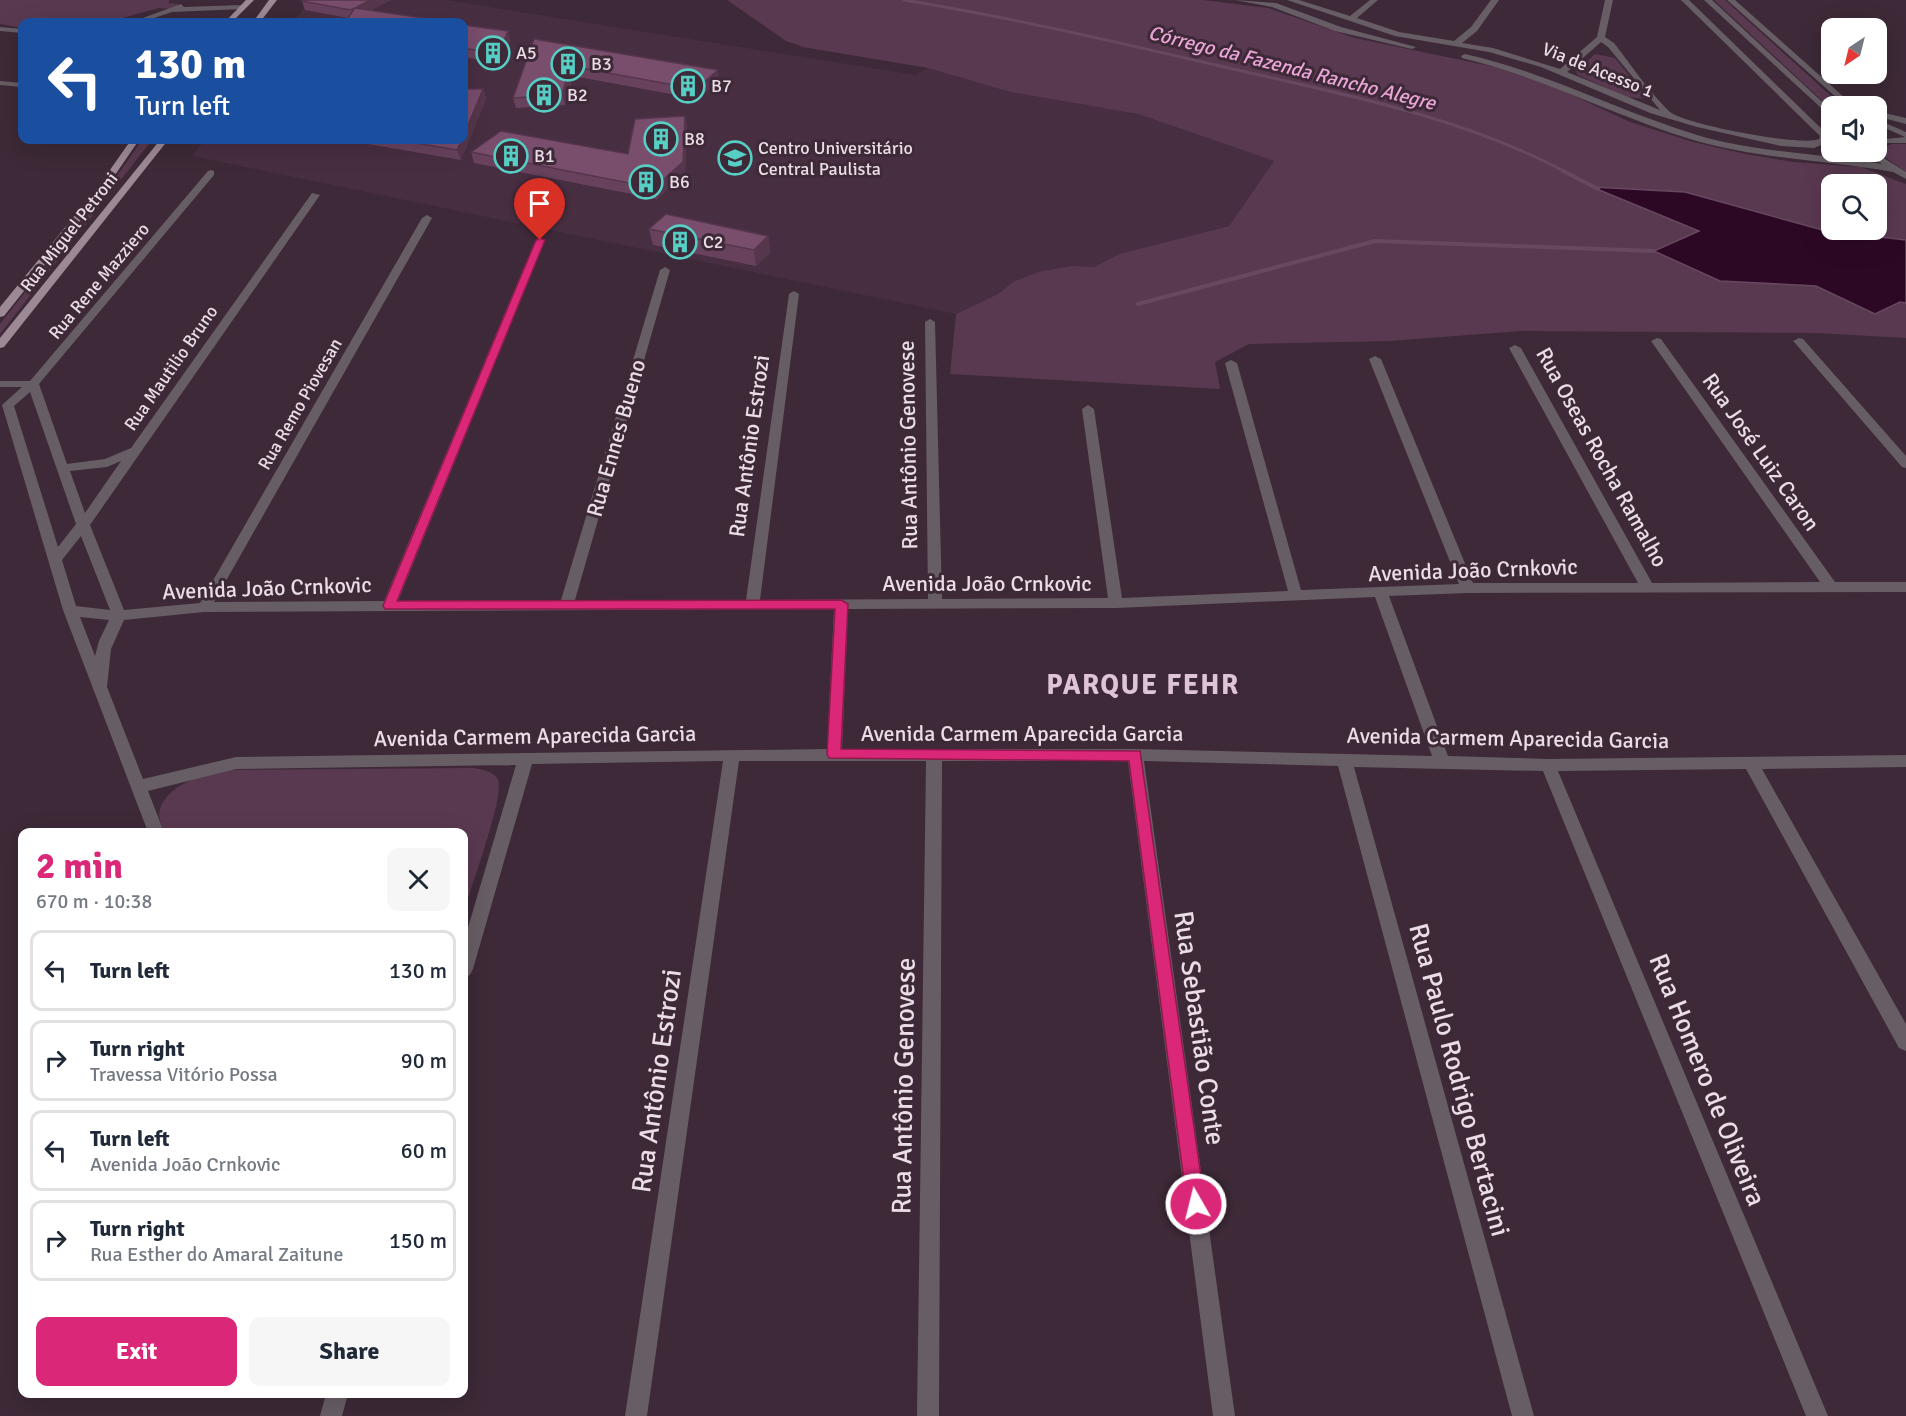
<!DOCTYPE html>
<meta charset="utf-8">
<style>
body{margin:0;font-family:Signika,sans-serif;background:#f6f6f7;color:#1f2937;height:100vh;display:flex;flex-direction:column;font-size:22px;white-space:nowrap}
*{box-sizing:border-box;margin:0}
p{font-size:20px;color:#747a83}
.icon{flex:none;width:33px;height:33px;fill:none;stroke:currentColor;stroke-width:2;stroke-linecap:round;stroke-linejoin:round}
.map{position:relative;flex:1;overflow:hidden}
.sheet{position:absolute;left:18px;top:828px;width:450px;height:570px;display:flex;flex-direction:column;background:#fff;border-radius:12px;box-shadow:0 6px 24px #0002}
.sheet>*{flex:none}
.guide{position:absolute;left:18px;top:18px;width:450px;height:126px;border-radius:12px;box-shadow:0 6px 24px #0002;background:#1a4fa0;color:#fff;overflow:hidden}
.needle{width:39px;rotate:215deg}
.controls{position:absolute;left:1821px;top:18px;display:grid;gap:12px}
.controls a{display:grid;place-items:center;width:66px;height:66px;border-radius:12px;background:#fff;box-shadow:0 6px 24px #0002;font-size:30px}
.pin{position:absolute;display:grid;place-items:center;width:51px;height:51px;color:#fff;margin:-62px -26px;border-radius:50% 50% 50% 0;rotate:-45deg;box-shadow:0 0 6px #0007}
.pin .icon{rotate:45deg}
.me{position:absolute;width:66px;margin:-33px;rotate:352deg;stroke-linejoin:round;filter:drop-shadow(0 0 4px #0008)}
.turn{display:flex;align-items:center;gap:21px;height:126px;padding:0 18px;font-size:27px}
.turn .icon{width:78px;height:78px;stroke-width:2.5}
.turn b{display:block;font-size:42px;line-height:51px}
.round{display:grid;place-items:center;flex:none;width:63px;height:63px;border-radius:12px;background:#f6f6f7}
.summary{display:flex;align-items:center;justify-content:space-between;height:102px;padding:0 18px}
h1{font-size:36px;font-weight:700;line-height:45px;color:#db2777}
.action{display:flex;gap:12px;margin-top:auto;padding:12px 18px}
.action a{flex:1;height:69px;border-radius:12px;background:#db2777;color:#fff;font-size:24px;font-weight:700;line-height:69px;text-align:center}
.action a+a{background:#f6f6f7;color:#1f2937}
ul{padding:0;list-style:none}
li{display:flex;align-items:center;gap:18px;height:81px;margin:0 12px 9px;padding:0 6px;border:3px solid #e0e1e3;border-radius:12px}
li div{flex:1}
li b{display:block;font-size:22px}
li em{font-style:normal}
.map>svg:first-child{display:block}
</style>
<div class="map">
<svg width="1906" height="1416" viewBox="0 0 1906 1416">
<rect width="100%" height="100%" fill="#3d2937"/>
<path fill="#482e41" d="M310,0h136l470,75 12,-7 82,24 128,22 136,47 -45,65 -110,28 -25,13 -22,-1 -59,16 -15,12 -42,20 -764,-158 13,-16h259v-118h-171z"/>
<g fill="#593950" fill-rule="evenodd">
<path d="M0,0h169v3l10,1 -8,5 -12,-1 -51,14h-86v6l-22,-4z"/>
<path d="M727,0h476l65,8 87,30 140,29 62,21 73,34 63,20 52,12 48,8 68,5 45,17v154l-90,-5 -295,-2 -132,10 -140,3 -34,18 5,27 -270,-15 6,-60 42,-20 15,-12 25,-10 34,-6 22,1 25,-13 110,-28 45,-65 -136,-47 -128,-22 -82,-24 -125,-21 -17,-6zM1832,184h44v46h-44z"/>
<path d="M1714,0h11l117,106h-10l-1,3z"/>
<path d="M1595,54l20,4 33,41 -22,-2 -48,-22 -2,-4z"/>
<path d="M142,140h10l-152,194v-10l119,-151z"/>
<path d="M1892,144h14v28l-24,-17 -2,-6z"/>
<path d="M474,768c9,2 20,3 24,12 7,15 -28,110 -34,131v-79h-300c-1,-5 -5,-12 -5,-18 3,-26 38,-37 58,-44z"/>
</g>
<path fill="#2d0825" stroke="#66485f" stroke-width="1.5" d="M1592,187l93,5 141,39 80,9v63l-6,-1 -25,12 -59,-28 -96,-5 -66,-30 45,-20z"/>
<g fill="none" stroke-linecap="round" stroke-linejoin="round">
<path stroke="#66485f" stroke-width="3" d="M904,0c111,18 220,44 329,69 114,26 229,48 333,103"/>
<g stroke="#66485f" stroke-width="4">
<path d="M1563,171l35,18"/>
<path d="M1138,304l237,-63 279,10"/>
</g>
<g fill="#675d64" fill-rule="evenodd">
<path d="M1235,0l41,3 65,24 75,20 -4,2 -77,-18 -63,-24z"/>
<path d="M1287,0h12l51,16 20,-16h8l-21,18 42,14 55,9 17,-14 20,-27h8l-22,31 -15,12 31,5 67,21 37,-32 8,-37h8l-8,37 9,6c18,23 35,49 56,69 13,12 133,35 149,27l1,-3 -139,-136h8l140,136 -3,7 -12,5 -33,-2 -84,-19 -47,-14 -109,-46 -52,-15 -94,-16zM1601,42l7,5 52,63 -93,-38z"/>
<path d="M1704,0h8l120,111v7z"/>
<path d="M1727,0h8l119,106h-8z"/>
<path d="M181,4l3,3 59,-2 4,2 -4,2 -71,3 -30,10h-10z"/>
<path d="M0,27l22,2v4l-22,-2z"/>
<path d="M1465,54c81,18 153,57 232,81 60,18 123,18 185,29l-17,-12h9l32,20v7l-13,-7c-67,-12 -137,-13 -203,-33 -77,-24 -149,-62 -228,-81l-1,-2z"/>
<path d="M0,81l22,2v4l-22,-2z"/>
<path d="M1876,111l30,7v6l-30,-8z"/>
<path d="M1876,119l30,13v11h-19l-11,3v-6l29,-3 -29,-13z"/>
<path d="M211,170l3,1v4l-175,209 28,80 38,-5 26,-11 181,-255 8,2 -230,330 34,85 76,-7 222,-385 5,-3 5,3 -218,384 170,-1 151,-360 5,-3 5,3 -147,360 163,-1 99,-330 5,-3 5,3 -95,330h171l43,-306 5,-3 5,3 -39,306 168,-1 -3,-277 5,-3 5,3 7,277 166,-1 -26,-189 6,-4 6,4 28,189 166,-7 -63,-228 6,-3 6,3 64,227 158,-6 -90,-225 6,-3 6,3 92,224h165l-129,-235 6,-3 6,3 131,235 168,-1 -169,-241 6,-3 4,1 174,243h71v10l-438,1 -79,3 59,160 100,3 358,-4v12l-144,2 144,255v27l-7,-3 -153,-279 -188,2 270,645h-22l-263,-645 -189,-4 180,649h-22l-174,-650 -194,-5 91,655h-22l-85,-655h-186l-3,655h-22l9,-655h-187l-92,655h-22l98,-655 -191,3 -59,205 -3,6 -6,2v-36l52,-176 -280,4 -88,22 16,41h-16l-85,-222 -61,-205 20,-18h-22v-6h30l178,-210zM30,392l46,132 -18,23 -44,-141zM121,461l-36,52 -15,-42 37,-4zM81,536l29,74 -34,-4 -14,-46zM1375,597l57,159 -297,-7h-293l6,-140 268,-1zM834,609l-7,140 -591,8 -93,22 -36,-92 4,-38 13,-29 80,-8zM80,617l29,3 -10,21 -4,15z"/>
<path d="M1799,338l4,1 103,117v12l-4,-1 -107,-124 -2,-2z"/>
<path d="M326,1394h22l-6,22h-22z"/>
</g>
<g fill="#9d8896" fill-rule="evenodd">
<path d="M246,0h8l-22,22h-7z"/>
<path d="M269,0h8l-17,22h-7z"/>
<path d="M131,140h8l-35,51 -100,125 -4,1v-10l98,-120z"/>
<path d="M160,140h8l-164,207 -4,1v-10z"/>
</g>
</g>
<g fill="#68425d">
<path d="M391,0l-20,10 -23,8 -43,-8 -3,-9z"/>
<path d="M464,25l44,6 2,10 -9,23 -37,-7z"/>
<path d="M534,39l185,41 -21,19 -125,-23 -8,29 -49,3 -3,-10z"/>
<path d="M483,89l3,10 -25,61 -116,-20h119z"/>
<path d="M685,116l2,10 -2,47 -28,26 -183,-36 -3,-11 157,2z"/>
<path d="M649,229l119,7 2,17 -14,13 -103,-21z"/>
</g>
<g fill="#55364c">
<path d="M370,0h21l-33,17 -3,-9z"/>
<path d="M508,31l2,10 -9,23 -3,-9z"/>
<path d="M570,66l3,10 -8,29 -3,-10z"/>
<path d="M718,70l1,10 -21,19 -2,-10z"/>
<path d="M483,89l3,10 -25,61 -4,-10 5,-10h2v-5z"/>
<path d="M685,116l2,10 -2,47 -28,26 -3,-11z"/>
<path d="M768,236l2,17 -14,13 -2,-16z"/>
</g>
<g fill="#794d6c" stroke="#55364c" stroke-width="1.5">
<path d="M304,0h66l-15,8 95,14h-105l10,-14 -5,2 -48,-9z"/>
<path d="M464,25l44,6 -10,24 -34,-7z"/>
<path d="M534,39l184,31 -22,19 -126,-23 -8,29 -49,3z"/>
<path d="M464,89h19l-19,46z"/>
<path d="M685,116l-2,46 -29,26 -183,-36 30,-21 127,23 7,-35z"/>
<path d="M398,140h64l-5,10z"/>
<path d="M666,214l102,22 -14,14 -105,-21z"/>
</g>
<path fill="#db2777" stroke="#8e194d" stroke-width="1.5" d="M540,238l5,2 -148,361 444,-1 7,4 -7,145 299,2 65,453 -3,6 -6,3 -7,-3 -2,-6 -58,-443 -300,-3 -2,-4 8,-145h-450l-2,-3 153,-366z"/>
<defs>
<symbol id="building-ring" viewBox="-11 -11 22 22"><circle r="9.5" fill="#3d2937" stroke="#56cec4" stroke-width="1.5"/><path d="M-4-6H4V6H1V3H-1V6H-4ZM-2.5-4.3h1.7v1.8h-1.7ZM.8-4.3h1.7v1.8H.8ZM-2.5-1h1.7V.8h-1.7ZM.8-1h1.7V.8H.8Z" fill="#56cec4"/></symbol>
<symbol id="university-ring" viewBox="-11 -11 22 22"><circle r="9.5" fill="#3d2937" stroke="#56cec4" stroke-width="1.5"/><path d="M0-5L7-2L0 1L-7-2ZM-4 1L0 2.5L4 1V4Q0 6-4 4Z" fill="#56cec4"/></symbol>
</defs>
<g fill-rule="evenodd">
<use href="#building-ring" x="474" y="34" width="38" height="38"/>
<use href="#building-ring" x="549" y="45" width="38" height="38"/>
<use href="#building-ring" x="669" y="67" width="38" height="38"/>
<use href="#building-ring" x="525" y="76" width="38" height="38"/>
<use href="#building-ring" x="642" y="120" width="38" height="38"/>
<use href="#building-ring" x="492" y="137" width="38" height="38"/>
<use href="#university-ring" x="716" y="139" width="38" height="38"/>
<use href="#building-ring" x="627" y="163" width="38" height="38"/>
<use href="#building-ring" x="661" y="223" width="38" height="38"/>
</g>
<g text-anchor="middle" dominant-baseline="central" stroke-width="6" stroke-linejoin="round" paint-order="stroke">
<g font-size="18" fill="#eadde6" stroke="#3d2937" text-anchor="start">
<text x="516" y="53">A5</text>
<text x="591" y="64">B3</text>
<text x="711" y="86">B7</text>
<text x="567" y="95">B2</text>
<text x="684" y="139">B8</text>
<text x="758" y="148">Centro Universitário<tspan x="758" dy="21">Central Paulista</tspan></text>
<text x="534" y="156">B1</text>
<text x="669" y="182">B6</text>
<text x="703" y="242">C2</text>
</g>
<g font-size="18" fill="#eadde6" stroke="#3d2937">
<text transform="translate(1598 70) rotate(22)">Via de Acesso 1</text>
<text transform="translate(69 232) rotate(-52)">Rua Miguel Petroni</text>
<text transform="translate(99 281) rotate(-50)">Rua Rene Mazziero</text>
<text transform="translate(171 368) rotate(-55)">Rua Mautilio Bruno</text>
<text transform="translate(300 404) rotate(-60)">Rua Remo Piovesan</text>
</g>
<g font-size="20" font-style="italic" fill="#eaa4d6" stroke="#3d2937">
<text transform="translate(1292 68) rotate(14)">Córrego da Fazenda Rancho Alegre</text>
</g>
<g font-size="22" fill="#eadde6" stroke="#3d2937">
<text transform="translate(616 438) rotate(-74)">Rua Ennes Bueno</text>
<text transform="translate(908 445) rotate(-91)">Rua Antônio Genovese</text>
<text transform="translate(749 446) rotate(-82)">Rua Antônio Estrozi</text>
<text transform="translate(1761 452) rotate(55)">Rua José Luiz Caron</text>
<text transform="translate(1602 457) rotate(61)">Rua Oseas Rocha Ramalho</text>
<text transform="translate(1473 570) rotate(-2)">Avenida João Crnkovic</text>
<text x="987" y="583">Avenida João Crnkovic</text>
<text transform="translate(267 588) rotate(-2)">Avenida João Crnkovic</text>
<text x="1022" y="733">Avenida Carmem Aparecida Garcia</text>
<text transform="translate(535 736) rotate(-1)">Avenida Carmem Aparecida Garcia</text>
<text transform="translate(1508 738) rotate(1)">Avenida Carmem Aparecida Garcia</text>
</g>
<g font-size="27" fill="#eadde6" stroke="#3d2937">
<text transform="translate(1199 1028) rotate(82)">Rua Sebastião Conte</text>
<text transform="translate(1459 1080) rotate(75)">Rua Paulo Rodrigo Bertacini</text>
<text transform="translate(1707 1080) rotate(68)">Rua Homero de Oliveira</text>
<text transform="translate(657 1081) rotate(-82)">Rua Antônio Estrozi</text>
<text transform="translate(904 1086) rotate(-89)">Rua Antônio Genovese</text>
</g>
<g font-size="28" font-weight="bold" letter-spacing="1.5" fill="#dec4d6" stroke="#3d2937">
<text x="1143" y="685">PARQUE FEHR</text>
</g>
</g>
</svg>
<div class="controls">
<a><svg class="needle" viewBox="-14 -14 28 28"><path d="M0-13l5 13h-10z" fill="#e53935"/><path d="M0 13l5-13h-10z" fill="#747a83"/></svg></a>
<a><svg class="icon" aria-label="sound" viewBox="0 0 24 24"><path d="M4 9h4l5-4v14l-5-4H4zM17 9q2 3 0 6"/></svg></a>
<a><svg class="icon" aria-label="search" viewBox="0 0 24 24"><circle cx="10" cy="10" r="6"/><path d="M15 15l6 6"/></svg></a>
</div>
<div class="pin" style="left:540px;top:240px;background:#d93025"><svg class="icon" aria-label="arrive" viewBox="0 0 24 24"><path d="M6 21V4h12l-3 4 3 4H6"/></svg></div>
<svg class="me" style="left:1196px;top:1204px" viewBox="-20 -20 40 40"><circle r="17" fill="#db2777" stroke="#fff" stroke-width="3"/><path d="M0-11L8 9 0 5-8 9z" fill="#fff"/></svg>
<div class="guide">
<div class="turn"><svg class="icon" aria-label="left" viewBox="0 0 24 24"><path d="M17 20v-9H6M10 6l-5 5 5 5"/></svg><div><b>130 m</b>Turn left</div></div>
</div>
<section class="sheet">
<div class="summary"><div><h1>2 min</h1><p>670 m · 10:38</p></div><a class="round"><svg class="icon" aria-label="close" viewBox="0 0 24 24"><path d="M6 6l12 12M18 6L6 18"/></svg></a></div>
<ul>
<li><svg class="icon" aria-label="left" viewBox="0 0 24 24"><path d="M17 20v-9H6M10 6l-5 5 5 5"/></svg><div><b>Turn left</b></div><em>130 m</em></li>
<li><svg class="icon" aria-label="right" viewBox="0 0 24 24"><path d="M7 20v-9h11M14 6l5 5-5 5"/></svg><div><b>Turn right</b><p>Travessa Vitório Possa</p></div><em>90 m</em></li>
<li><svg class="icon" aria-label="left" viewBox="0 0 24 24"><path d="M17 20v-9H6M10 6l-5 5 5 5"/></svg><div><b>Turn left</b><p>Avenida João Crnkovic</p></div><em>60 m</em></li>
<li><svg class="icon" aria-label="right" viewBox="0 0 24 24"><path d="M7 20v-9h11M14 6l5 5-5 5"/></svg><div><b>Turn right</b><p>Rua Esther do Amaral Zaitune</p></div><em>150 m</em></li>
</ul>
<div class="action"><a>Exit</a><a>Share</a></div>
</section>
</div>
